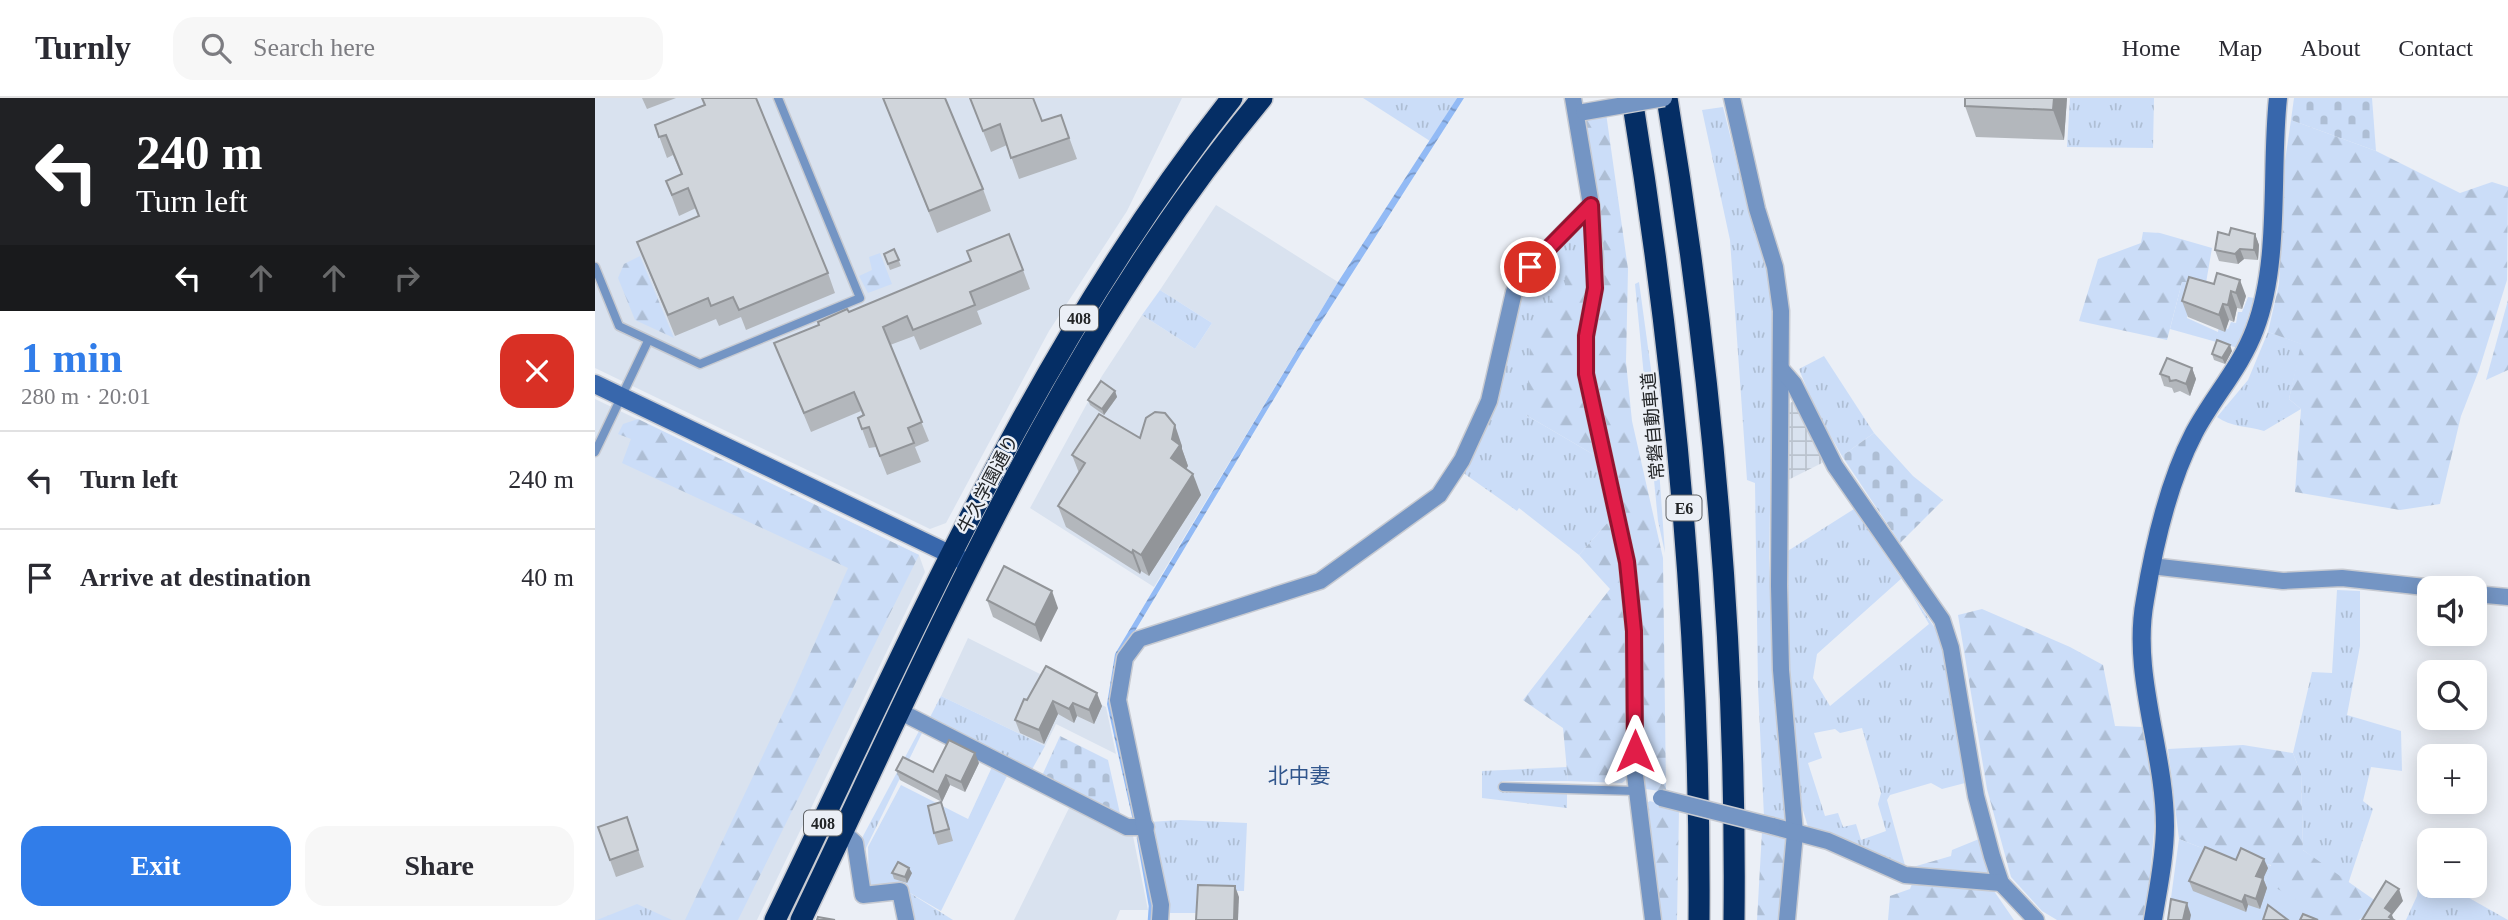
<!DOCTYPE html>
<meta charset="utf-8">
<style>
body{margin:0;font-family:"Times New Roman","Noto Sans JP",serif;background:#f7f7f7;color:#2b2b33;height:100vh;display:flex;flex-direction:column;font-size:26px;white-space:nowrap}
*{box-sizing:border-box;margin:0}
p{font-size:23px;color:#7c7c81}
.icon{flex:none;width:38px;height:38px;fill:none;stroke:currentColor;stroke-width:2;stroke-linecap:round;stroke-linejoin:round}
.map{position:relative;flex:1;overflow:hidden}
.drawer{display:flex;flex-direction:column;background:#fff;width:595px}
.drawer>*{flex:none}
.top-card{background:#202124;color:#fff;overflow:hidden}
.buttons{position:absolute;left:1822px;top:478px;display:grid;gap:14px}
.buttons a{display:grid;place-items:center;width:70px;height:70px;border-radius:14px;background:#fff;box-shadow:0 4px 18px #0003;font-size:35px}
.pin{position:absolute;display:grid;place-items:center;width:60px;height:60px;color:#fff;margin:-30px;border:4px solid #fff;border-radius:50%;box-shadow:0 2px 7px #0007}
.me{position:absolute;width:77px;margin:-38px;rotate:0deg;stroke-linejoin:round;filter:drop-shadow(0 0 5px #0008)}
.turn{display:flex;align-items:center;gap:24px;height:147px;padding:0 21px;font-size:32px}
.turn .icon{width:91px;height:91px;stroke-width:2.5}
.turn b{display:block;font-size:49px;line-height:60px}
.lanes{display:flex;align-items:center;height:66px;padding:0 21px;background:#0003;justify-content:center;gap:35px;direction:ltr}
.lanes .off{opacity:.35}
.round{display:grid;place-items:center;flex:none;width:74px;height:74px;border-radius:21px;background:#f7f7f7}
.overview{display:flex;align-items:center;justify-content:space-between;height:119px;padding:0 21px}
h1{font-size:42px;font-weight:600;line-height:52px;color:#317de9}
.primary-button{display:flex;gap:14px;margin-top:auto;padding:14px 21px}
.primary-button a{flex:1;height:80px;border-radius:21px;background:#317de9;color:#fff;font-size:28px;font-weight:600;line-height:80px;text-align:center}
.primary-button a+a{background:#f7f7f7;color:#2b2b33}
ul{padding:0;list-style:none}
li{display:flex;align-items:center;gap:21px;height:98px;padding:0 21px;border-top:2px solid #e1e1e2}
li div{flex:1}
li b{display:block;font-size:26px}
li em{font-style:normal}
header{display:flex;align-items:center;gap:42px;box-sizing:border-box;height:98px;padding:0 35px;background:#fff;border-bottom:2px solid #e1e1e2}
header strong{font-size:33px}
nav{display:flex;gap:38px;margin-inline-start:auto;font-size:24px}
.search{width:490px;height:63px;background:#f7f7f7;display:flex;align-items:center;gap:18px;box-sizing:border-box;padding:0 24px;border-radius:21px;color:#7c7c81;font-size:26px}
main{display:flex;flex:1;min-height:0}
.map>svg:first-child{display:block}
</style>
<header>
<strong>Turnly</strong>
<div class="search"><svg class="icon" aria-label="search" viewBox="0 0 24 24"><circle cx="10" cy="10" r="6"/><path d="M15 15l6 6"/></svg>Search here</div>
<nav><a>Home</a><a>Map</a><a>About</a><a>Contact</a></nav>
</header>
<main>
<section class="drawer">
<div class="top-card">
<div class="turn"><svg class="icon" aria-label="left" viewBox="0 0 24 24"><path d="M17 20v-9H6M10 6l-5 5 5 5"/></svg><div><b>240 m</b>Turn left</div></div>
<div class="lanes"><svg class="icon" aria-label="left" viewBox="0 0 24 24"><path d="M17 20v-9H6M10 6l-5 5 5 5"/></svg><svg class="icon off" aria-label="ahead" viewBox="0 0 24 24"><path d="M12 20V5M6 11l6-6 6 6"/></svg><svg class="icon off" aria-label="ahead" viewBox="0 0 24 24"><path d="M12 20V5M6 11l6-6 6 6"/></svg><svg class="icon off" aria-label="right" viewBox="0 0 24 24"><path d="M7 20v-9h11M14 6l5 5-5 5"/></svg></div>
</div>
<div class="overview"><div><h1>1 min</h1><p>280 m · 20:01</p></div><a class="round" style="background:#d93025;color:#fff"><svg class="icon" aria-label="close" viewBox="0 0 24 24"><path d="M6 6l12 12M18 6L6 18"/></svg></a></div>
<ul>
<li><svg class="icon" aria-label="left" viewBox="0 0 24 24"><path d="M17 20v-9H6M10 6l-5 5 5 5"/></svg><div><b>Turn left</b></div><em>240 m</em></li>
<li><svg class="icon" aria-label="arrive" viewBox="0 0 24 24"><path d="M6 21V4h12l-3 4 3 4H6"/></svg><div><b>Arrive at destination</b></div><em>40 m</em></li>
</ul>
<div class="primary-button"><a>Exit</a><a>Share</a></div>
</section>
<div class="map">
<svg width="1913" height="822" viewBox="0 0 1913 822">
<defs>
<pattern id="industrial-grid" width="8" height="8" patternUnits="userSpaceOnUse" patternTransform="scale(1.75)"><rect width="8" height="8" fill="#d9e2ef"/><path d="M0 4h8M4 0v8" fill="none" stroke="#bac2cd"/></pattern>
<pattern id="grass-tufts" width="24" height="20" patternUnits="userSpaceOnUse" patternTransform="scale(1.75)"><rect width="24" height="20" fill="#cbddf8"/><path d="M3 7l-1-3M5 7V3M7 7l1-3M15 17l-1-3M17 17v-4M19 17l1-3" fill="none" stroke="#aebed4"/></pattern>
<pattern id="forest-firs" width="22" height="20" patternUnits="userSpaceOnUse" patternTransform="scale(1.75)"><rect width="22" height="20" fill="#cbddf8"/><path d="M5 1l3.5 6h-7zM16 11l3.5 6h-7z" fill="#aebed4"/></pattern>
<pattern id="cemetery-stones" width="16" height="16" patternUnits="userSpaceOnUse" patternTransform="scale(1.75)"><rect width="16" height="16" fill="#cbddf8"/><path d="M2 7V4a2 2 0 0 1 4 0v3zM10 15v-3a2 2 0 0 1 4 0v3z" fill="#aebed4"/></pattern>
<pattern id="water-waves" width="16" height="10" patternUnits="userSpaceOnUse" patternTransform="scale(1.75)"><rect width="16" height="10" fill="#92baf5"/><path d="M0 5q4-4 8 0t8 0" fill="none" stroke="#7797c6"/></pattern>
</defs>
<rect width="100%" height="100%" fill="#ebeff6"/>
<g fill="#d9e2ef">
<path d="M0,0h587l-55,113 -78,120 -103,192 -16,6 -335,-161z"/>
<path d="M621,107l122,77 -184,305 -124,-79 72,-132 40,-61 53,34 17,-26 -52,-33z"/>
<path d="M0,301l324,156 6,17 -168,348h-162z"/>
<path d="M373,540l138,69 10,47 -60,-30 -11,22 -104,-50z"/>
<path d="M476,706l62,32 15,74h-28l-4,10h-102z"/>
</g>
<path fill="url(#industrial-grid)" d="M1199,302l30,62 -40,20 4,-77z"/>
<g fill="url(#grass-tufts)" fill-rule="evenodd">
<path d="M768,0h94l-27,43z"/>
<path d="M1475,0h84l-1,50 -86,-1z"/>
<path d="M1128,9l22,88 22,70 7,51 -5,242 6,126 13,137 -24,-4 -6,-130 -3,-204 -8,-3 -17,-240 -28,-130z"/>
<path d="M989,122l4,47 -22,27 -40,121 70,41 13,65 -30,34 -60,-47 -2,3 -55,-39 66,-192z"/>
<path d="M1044,184l14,102 12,169 -7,-32 -23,-237z"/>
<path d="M565,192l52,33 -17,26 -53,-34z"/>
<path d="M1673,234l34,12 -13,55 12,10 -37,22c-17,-5 -33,-4 -47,-14l31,-37z"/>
<path d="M1229,258l50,77 -32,23 -27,-47 -16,-40z"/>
<path d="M1259,411l87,128 24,146 -23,6 -11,-6 -41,12 -3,5 19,69 -97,-39 -7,-23 -14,-142 -5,-111zM1307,480l27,46 -99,82 -17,-28 4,-24zM1267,630l19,65 -3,11 8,27 -25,9 -5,-16 -13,3 -5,-14 -13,3 -17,-53 14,-5 -8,-25 21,-4 5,4z"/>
<path d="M1742,492l23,1v55l-13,69 54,16 1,40 -31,-4 -8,34 10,8 -25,75 -45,-34 -2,-76 -8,-21 19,-81 20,1z"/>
<path d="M346,598l104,50 -15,27 -102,-52z"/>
<path d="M324,633h4l-58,119 -3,-12z"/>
<path d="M972,669l1,14h-66v10l65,2v15l-85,-10v-27z"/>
<path d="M585,722l67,3 -3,68 -80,-1 -14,-68z"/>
<path d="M1825,771l9,5v12h19l60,34h-102l11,-24z"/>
<path d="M310,792l48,30h-42z"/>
<path d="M42,806l35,16h-75z"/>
</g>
<g fill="url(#forest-firs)">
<path d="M1011,15l22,156 -2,93 6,59 31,137 3,234 -20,-3 -6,-13 -2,-151 -43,-240 -2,-44 8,-53 -1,-76 -18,-92z"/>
<path d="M1696,22l85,31 84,42 32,-11 16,5 -1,93 -28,90 -18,46 -21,88 -40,6 -105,-18 6,-83 -12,-10 12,-55 -33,-12 11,-48 6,-123z"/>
<path d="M1548,134l17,1 52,15 -6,35 -24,-1 -15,58 -88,-19 19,-62 43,-16z"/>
<path d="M285,155l12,31 -24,9 -9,-17 13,-6 -3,-13z"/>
<path d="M45,158l34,82 -39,-18 -17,-42 6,-14z"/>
<path d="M993,169c1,27 -10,50 -10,76 0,39 9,75 18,113l-70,-41 4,-69 23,-51 13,-1 -2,-21z"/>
<path d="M1913,202v70l-22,10z"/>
<path d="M43,321l281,136 -181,365h-53l107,-226 56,-126 -226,-105 9,-24 -13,-5 5,-10z"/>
<path d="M1014,423l13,57 6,50v150l-6,5 -54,-2 -5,-53 -40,-28 87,-111 -31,-34z"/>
<path d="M1387,511l88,38 33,18 12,61 28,1 13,82 -10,111h-89l-15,-9 -31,-34 -24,-88 -29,-174z"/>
<path d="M1648,647l50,8 8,21 2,76 77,54 -21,16h-54l-25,-28 -15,-10 6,-17 -54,-11 -38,-15 -11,-90z"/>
<path d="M1055,703l29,9 -2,110h-18l-5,-58 -9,-58z"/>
<path d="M1167,734l23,4 3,5 -8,79h-23z"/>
<path d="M1384,741l11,37 -84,-7 45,-13 1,-6z"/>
<path d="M1317,786l82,7 20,29h-126l2,-24 20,-7z"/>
</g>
<g fill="url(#cemetery-stones)">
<path d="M1699,0h78l4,53 -85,-31z"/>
<path d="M1279,335l39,43 30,24 -43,43 -58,-87z"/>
<path d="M465,638l48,24 13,58 -80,-40z"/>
</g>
<g fill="#cbddf8">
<path d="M1587,184l24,1 -12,9 -7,26 31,14 1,-6 9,3 3,-7 5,1 2,-11h4l6,-15 6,1 -16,50 -68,-19z"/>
<path d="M397,669l16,7 -67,137 -36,-21 -29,1 -7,-6 -1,-38 33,-62 67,34z"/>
<path d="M1584,741l38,15 26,-1 28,13 -6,16 36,20 4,18h-137z"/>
<path d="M569,792h33l-1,23h-29z"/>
</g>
<path fill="url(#water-waves)" d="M862,0h7l-162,254 -182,304 18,163 -5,2 -26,-117 8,-50 223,-372z"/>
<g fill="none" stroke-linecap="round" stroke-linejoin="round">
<path stroke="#92baf5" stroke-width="4.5" d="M544,740l12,68 -1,14"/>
<defs>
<g id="lane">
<path d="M0,169l24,59 81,38 160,-66 -82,-200"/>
<path d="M0,354l53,-111"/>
<path d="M908,689l133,4"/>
</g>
<g id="street">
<path d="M978,0l18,107 4,55v28l-9,48v38l41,188 7,69 1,144 18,145"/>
<path d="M1137,0l25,111 18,58 6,44 -2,275 2,84 14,163 -8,87"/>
<path d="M1186,271l13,15 41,82 107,154 9,28 25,148 16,60 9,27 35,37"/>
<path d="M1556,468l132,15 59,-3 92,10"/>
<path d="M1880,496l33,3"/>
<path d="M306,614l226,115h19"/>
<path d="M1177,728l56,15 77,34 96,8"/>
<path d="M248,734l12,11 8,52 37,-4 6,29"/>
<path d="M565,822l1,-15 -43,-205 7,-42 14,-19 181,-58 119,-86 23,-35 27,-59 25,-109 16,-25 61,-62"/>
</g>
<g id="secondary">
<path d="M0,286l367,176"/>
<path d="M1558,822c5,-31 12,-63 12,-94 0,-75 -34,-151 -20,-226 9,-55 23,-117 49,-167 19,-36 47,-66 61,-104 26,-69 15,-158 23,-231"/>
</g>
<g id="highway">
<path d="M1037,0c44,272 69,546 67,822"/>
<path d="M1072,0c45,272 70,546 67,822"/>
<path d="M180,822c137,-283 260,-574 457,-822"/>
<path d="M206,822c135,-282 259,-580 461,-822"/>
</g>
</defs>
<use href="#lane" stroke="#c7cad1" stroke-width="11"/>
<use href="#street" stroke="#c7cad1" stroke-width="19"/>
<use href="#secondary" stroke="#c7cad1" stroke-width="21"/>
<use href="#highway" stroke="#c7cad1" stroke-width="24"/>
<use href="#lane" stroke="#7495c4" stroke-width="8"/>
<use href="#street" stroke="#7495c4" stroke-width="16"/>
<use href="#secondary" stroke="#3867ac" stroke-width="18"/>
<use href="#highway" stroke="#052e65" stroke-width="21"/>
<defs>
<g id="street-bridge">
<path d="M989,14l80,-14"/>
<path d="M1066,700l111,28"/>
</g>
</defs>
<use href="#street-bridge" stroke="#c7cad1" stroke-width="19" stroke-linecap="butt"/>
<use href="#street-bridge" stroke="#7495c4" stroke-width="16"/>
</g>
<g fill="#b3b7bc">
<path d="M47,0h34l-29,11z"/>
<path d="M288,0l100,91 8,22 -54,22z"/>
<path d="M375,0l72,23 19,-6 16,44 -58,20 -12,-34 -16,7z"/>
<path d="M1472,0l-3,42 -88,-3 -11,-31z"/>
<path d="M109,8l124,167 7,20 -89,37 -5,-13 -22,9 -3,-7 -41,17 -38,-94 62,-26 -3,-8 -17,8 -13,-35 15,-7 -8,-19 -6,3 -12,-33z"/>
<path d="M1660,136l4,11 -1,15 -14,-1 -6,5 -19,-3 -4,-11 14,-15z"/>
<path d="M299,151l7,17 -11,4 -6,-16z"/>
<path d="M428,172l7,19 -53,22 5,13 -62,26 -6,-14 -24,9 39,96 -14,6 6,15 -34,13 -11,-28 -7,1 -11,-30 5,-2 -2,-5 -50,21 -37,-89 75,-31z"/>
<path d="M1594,179l57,19 -4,13 -5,-1 -3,14 -5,-2 -4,12 -37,-15 -6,-16z"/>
<path d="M1637,253l-7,13 -11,-4 -2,-6z"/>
<path d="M1597,270l4,11 -6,17 -10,-5 -6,2 -2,-5 -8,-2 -4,-12z"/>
<path d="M520,293l2,6 -13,18 -14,-10 -2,-5z"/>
<path d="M545,340l42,8v3l6,17 -2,3 15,26 -52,81 -8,-5 -1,3 -74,-47 -8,-21 21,-33 -7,-18z"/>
<path d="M392,502l71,8 -17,34 -48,-25z"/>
<path d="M451,568l56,40 -8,18 -17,-8 -3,7 -16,-9 -14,30 -24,-11 -5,-13z"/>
<path d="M384,665l-14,29 -15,-7 -8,17 -42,-22 -4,-10 37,2z"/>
<path d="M350,715l8,28 -15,4 -4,-12z"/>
<path d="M32,719l17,50 -28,10 -18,-50z"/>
<path d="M1641,762l32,8 -5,10 4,10 -7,21 -12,-4 -2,7 -53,-21 -4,-10z"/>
<path d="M297,775h20l-5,10 -13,-4z"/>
</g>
<g fill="#929599">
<path d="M1459,0h13l-3,42 -11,-30z"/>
<path d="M1660,136l4,11 -1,15 -4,-10z"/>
<path d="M1645,151l4,10 -6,5 -3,-10z"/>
<path d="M1645,182l6,16 -4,13 -6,-16z"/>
<path d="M1636,193l6,17 -3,14 -6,-17z"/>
<path d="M1628,206l6,16 -4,12 -6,-17z"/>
<path d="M1635,247l2,6 -7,13 -3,-6z"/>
<path d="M1597,270l4,11 -6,17 -4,-12z"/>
<path d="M520,293l2,6 -13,18 -2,-6z"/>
<path d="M580,327l7,21v3l6,17 -9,13 -8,-21 1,-19z"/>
<path d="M598,376l8,21 -52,81 -8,-21z"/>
<path d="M538,452l8,21 -1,3 -8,-21z"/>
<path d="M457,493l6,17 -17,34 -6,-17z"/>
<path d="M502,595l5,13 -8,18 -5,-14z"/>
<path d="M458,603l5,13 -14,30 -5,-14z"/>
<path d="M478,605l4,13 -3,7 -5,-14z"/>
<path d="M380,655l4,10 -14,29 -4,-10z"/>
<path d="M351,677l4,10 -8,17 -4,-10z"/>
<path d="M1669,761l4,9 -8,18 -4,-10z"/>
<path d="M314,770l3,5 -5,10 -2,-6z"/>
<path d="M1668,780l4,10 -7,21 -4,-10z"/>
<path d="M640,788l4,11 -1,23h-4z"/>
<path d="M1804,791l4,12 -11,14 2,5h-5l-4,-12z"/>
<path d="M1650,797l3,10 -2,7 -4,-10z"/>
<path d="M1592,805l4,12 -1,5h-7z"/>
</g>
<g fill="#d0d5db" stroke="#929599" stroke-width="2">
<path d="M107,0h54l72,175 -89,37 -6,-13 -22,9 -3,-8 -40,17 -31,-73 62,-26 -11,-28 -16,7 -6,-14 16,-7 -16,-39 -7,2 -4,-12 50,-20z"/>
<path d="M288,0h62l38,91 -54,22z"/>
<path d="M375,0h63l9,23 19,-6 8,23 -58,20 -11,-34 -17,7z"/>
<path d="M1370,0h89l-1,12 -88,-4z"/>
<path d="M1636,130l24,6 -1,16 -14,-1 -5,5 -20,-4 3,-18 11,3z"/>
<path d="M414,136l14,36 -53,22 5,13 -62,25 -6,-14 -24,11 39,95 -14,6 6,15 -34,13 -11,-29 -7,2 -4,-11 6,-3 -10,-23 -50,21 -30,-70 45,-18 -1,-3 29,-13 2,3 122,-51 -4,-10z"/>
<path d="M299,151l5,11 -11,4 -4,-10z"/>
<path d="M1622,175l23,7 -4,13 -5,-2 -3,14 -5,-1 -4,11 -37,-14 7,-24 25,7z"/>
<path d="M1622,242l13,5 -8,13 -10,-4z"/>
<path d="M1572,260l25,10 -6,16 -10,-4 -6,1 -1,-4 -9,-3z"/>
<path d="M506,283l14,10 -13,18 -14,-9z"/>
<path d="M560,314l10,1 10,12 -3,14 8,6 -9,13 22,16 -52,81 -8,-5 -1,3 -74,-47 27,-43 -13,-8 27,-41 41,24 6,-20z"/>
<path d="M409,468l48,25 -17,34 -48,-25z"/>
<path d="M451,568l51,27 -8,17 -16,-7 -4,6 -16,-8 -14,29 -24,-10 9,-21 3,1z"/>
<path d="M354,642l26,13 -14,29 -15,-7 -8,17 -42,-22 7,-13 30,15z"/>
<path d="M346,704l8,27 -15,4 -6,-27z"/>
<path d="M32,719l11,33 -28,10 -12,-33z"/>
<path d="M1610,749l31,13 5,-12 23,11 -8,17 7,2 -7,21 -11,-4 -3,7 -53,-21z"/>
<path d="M303,764l11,6 -4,9 -13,-4z"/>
<path d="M1791,783l13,8 -14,19 7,5 -3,4 5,3h-32z"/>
<path d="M603,787l37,1 -1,34h-38z"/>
<path d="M1576,801l16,4 -4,17h-15z"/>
<path d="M1673,807l20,15h-25z"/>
<path d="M1708,816l15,6h-18z"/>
<path d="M223,819l17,3h-18z"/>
</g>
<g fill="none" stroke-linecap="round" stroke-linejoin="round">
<defs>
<path id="route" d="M935,169l61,-62 4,83 -9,48v38l41,188 7,69 1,120"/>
</defs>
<use href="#route" stroke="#92132f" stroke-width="18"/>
<use href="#route" stroke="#e11d48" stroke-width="12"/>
</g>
<g text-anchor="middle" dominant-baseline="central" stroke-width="5" stroke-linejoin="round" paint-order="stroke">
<g fill="#ebeff6" stroke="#5e6164" stroke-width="2">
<rect x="465" y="207.5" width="38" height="25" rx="5"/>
<rect x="1071.5" y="397.5" width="35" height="25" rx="5"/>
<rect x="209" y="712.5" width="38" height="25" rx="5"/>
</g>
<g font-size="16" font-weight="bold" fill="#222426">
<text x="484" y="220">408</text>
<text x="1089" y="410">E6</text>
<text x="228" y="725">408</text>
</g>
<g font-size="18" fill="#222426" stroke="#ebeff6">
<text transform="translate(1058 328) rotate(-95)">常磐自動車道</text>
<text transform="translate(393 386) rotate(-62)">牛久学園通り</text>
</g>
<g font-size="21" fill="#31568d" stroke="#ebeff6">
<text x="704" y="678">北中妻</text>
</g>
</g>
</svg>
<div class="buttons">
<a><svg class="icon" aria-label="sound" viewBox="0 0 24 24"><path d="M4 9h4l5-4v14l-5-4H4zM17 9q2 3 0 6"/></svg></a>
<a><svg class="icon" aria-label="search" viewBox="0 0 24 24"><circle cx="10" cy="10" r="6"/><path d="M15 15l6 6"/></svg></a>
<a>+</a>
<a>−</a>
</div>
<div class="pin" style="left:935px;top:169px;background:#d93025"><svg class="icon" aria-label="arrive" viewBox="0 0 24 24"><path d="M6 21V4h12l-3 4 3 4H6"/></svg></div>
<svg class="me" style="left:1040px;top:653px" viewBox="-20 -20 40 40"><path d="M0-17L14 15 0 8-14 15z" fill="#e11d48" stroke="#fff" stroke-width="4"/></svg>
</div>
</main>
